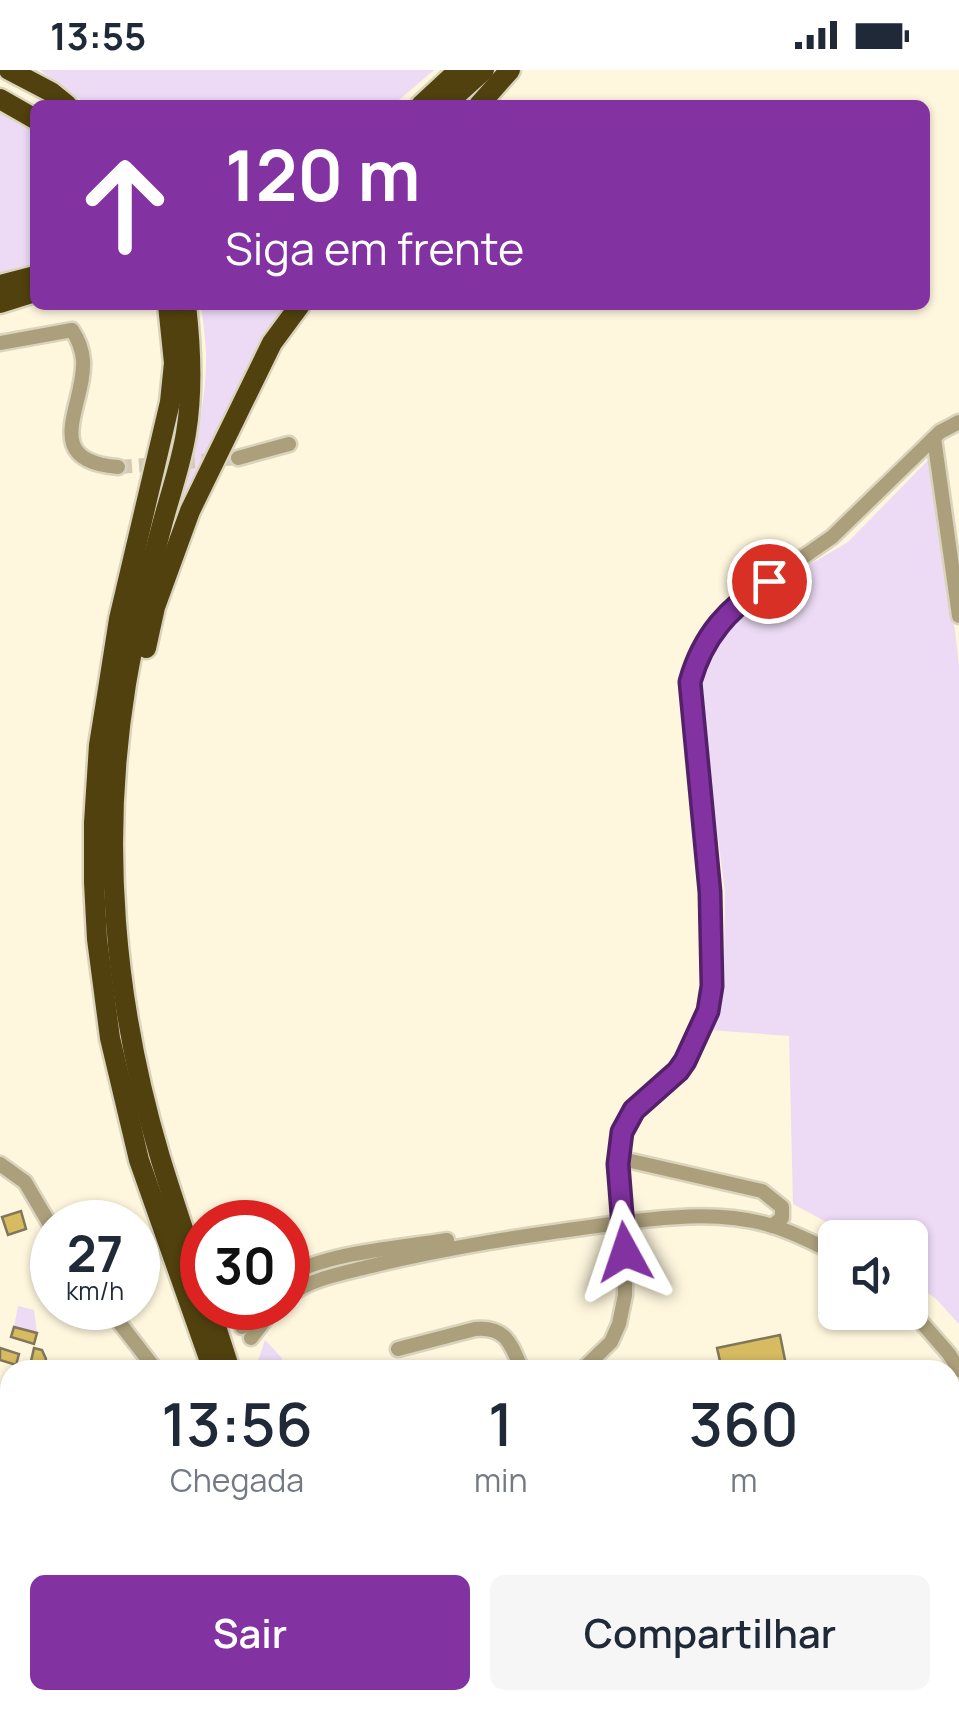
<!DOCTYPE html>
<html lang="pt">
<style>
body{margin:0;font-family:Manrope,sans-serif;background:#f6f6f7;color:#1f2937;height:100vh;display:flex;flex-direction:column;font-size:38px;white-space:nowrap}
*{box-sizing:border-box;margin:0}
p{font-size:32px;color:#747a83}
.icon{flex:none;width:55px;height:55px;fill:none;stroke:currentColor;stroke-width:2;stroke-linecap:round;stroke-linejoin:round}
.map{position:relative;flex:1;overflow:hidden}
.drawer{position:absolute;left:0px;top:1290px;width:960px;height:350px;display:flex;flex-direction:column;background:#fff;border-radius:30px 30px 0 0;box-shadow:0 2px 8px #0004}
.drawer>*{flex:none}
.hud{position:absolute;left:30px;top:30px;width:900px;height:210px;border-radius:15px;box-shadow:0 2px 8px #0004;background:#8232a1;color:#fff;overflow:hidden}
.fabs{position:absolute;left:818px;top:1150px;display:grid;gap:20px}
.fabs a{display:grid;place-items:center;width:110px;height:110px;border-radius:15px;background:#fff;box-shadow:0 2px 8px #0004;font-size:50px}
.speed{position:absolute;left:30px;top:1130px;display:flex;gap:20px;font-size:50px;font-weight:700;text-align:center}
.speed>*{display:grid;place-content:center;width:130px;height:130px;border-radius:50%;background:#fff;box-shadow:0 2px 8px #0004;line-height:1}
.speed small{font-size:25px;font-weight:400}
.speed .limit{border:15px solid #d22;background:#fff;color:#111}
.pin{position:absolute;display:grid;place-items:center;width:85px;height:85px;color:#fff;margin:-42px;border:5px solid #fff;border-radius:50%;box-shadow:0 2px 10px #0007}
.me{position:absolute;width:110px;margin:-55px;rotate:355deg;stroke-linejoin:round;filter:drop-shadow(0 0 8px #0008)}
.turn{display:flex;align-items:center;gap:35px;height:210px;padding:0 30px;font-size:45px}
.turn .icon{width:130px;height:130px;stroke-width:2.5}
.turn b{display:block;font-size:70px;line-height:85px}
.eta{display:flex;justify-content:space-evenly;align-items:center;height:170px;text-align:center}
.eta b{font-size:60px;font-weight:600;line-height:70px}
.action{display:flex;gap:20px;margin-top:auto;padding:20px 30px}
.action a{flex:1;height:115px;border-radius:15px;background:#8232a1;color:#fff;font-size:40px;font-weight:600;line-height:115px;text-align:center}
.action a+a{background:#f6f6f7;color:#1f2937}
.status{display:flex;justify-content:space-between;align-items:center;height:70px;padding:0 50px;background:#fff;direction:ltr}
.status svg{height:28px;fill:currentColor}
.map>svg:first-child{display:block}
</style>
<div class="status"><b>13:55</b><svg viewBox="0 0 49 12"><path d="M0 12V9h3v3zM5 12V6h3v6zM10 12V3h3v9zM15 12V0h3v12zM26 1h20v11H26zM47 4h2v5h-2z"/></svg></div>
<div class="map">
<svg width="959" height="1640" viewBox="0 0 959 1640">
<rect width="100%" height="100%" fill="#fef6dd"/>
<path fill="#f5e9c2" d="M10,1545v85h218l1,10h-229v-88z"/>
<g fill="#eddbf6">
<path d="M40,0h394l-41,35h-305z"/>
<path d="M0,41l35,21v131l-35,11z"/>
<path d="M201,235h90l-66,107 -44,94c12,-49 26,-103 25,-154 -1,-16 -3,-31 -5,-47z"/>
<path d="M934,384l25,211v659l-23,-25 -26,-20v-41l-56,-1 -61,-33 -4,-168 -79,-6 14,-65 1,-73 -27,-210 14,-29 32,-42 53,-39 51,-30z"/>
<path d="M18,1236l16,4 3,23 -23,-6z"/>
<path d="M265,1270l17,18 -1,12h-26z"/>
</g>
<g fill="#d7bb60" stroke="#80765b" stroke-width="2.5">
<path d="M21,1141l5,18 -18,6 -6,-18z"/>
<path d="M14,1257l23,6 -3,11 -23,-7z"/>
<path d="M780,1265l7,35h-37v-2l-28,2 -5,-22z"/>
<path d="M0,1278l19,6 -3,11 -16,-5z"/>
<path d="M34,1278l8,2 4,9 -2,11h-15z"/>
<path d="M10,1561v24l-10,-13v-3z"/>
<path d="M0,1603l10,14v3l-10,8z"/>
</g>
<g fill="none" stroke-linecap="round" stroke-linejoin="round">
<path stroke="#d3cbb5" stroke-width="14" stroke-dasharray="14 7" stroke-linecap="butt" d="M118,397l120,-9"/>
<defs>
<g id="minor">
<path d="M0,273l72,-13c6,9 10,18 11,30 3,45 -45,101 35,107"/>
<path d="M934,368l25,178"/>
<path d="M238,388l51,-14"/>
<path d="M618,1088l144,33 20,16v11l-10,8"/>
<path d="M0,1094l25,18 27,46"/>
<path d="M634,1151c45,-5 91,-9 135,4 23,6 44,18 66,28"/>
<path d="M288,1206c40,-24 112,-28 159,-36"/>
<path d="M288,1226c23,-17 51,-22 79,-29 81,-20 162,-32 244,-43"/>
<path d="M108,1238l48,62"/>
<path d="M910,1239l39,45 10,16"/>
<path d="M242,1257l12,-19"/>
<path d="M251,1268l23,-30"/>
<path d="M398,1279l77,-20c32,-3 36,16 47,41"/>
<path d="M582,1300l29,-28 8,-18 6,-29v-43l-7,-88 4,-32 12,-22 44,-39 7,-10 22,-50 5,-25 -2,-94 -20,-199v-11l11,-31 36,-48 95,-66 108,-105 19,-10"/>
<path d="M0,1352l10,14"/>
<path d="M0,1453l10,-11"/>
<path d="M0,1474l10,-9"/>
<path d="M0,1522l10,-8"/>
<path d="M950,1552l9,-2"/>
<path d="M572,1630l22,10"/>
<path d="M16,1640l13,-10"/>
<path d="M79,1640l4,-10"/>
</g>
<g id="major">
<path d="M0,1338l10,3"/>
<path d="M950,1575l9,1"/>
</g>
<g id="highway">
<path d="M9,0l42,22 16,13"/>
<path d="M0,29l35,20"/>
<path d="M421,35l38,-35"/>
<path d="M445,35l39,-35"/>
<path d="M479,35l31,-35"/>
<path d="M0,215l35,-9"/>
<path d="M0,233l35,-11"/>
<path d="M168,235l6,58 -4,39 -51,217 -11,70 -9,56 -5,78v59l3,57 13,99 29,122 74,210"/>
<path d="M186,235c5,43 7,86 0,128 -5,32 -17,64 -25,96 -14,51 -26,102 -35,155 -26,158 -12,319 34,473 13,43 28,86 42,129"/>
<path d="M146,578l9,-41 35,-96 82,-168 28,-38"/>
<path d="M210,1238l20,62"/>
<path d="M280,1630l1,10"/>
<path d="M296,1630v10"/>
</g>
</defs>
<use href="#minor" stroke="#dbd4bd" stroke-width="19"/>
<use href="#major" stroke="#dbd4bd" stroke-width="22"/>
<use href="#highway" stroke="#dbd4bd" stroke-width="25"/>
<use href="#minor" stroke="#aca07c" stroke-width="14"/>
<use href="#major" stroke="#6a5920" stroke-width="18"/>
<use href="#highway" stroke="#50410e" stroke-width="20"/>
</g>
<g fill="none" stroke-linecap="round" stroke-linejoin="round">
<defs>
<path id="route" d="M625,1182l-7,-88 4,-32 12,-22 44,-39 7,-10 23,-50 4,-25 -2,-94 -20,-210c13,-47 39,-74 79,-101"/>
</defs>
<use href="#route" stroke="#542069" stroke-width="25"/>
<use href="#route" stroke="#8232a1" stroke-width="18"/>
</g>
</svg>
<div class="fabs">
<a><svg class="icon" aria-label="sound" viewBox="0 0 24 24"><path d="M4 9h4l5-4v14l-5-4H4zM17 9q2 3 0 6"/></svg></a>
</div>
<div class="speed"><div>27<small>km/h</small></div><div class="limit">30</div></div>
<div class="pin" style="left:769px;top:511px;background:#d93025"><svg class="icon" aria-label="arrive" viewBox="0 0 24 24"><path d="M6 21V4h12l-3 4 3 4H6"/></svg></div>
<svg class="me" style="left:625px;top:1182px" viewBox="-20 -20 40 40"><path d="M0-17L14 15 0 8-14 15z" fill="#8232a1" stroke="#fff" stroke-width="4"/></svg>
<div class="hud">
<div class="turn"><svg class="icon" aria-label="ahead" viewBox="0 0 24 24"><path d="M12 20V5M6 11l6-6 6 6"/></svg><div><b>120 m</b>Siga em frente</div></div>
</div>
<section class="drawer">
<div class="eta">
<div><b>13:56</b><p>Chegada</p></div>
<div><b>1</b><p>min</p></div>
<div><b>360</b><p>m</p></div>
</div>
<div class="action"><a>Sair</a><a>Compartilhar</a></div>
</section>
</div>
